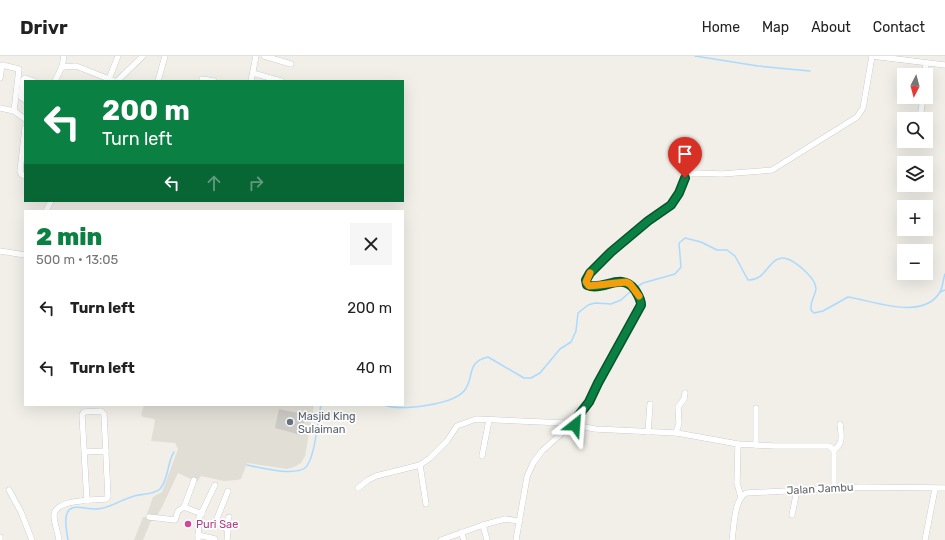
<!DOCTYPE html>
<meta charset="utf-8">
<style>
body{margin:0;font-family:Rubik,sans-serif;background:#f6f6f6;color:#222;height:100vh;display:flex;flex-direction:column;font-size:15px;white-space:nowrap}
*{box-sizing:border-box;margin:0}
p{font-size:13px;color:#767676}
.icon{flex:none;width:22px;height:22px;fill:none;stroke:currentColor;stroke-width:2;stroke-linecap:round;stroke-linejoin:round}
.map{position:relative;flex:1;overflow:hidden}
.side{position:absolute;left:24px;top:154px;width:380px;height:196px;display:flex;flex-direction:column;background:#fff;border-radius:0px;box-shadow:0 4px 16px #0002}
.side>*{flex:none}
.top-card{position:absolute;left:24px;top:24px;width:380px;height:122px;border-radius:0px;box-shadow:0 4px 16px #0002;background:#0b8043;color:#fff;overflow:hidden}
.needle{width:26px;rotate:186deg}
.fabs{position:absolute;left:897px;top:12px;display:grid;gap:8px}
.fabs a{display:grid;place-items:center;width:36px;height:36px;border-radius:0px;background:#fff;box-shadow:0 4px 16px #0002;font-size:20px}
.pin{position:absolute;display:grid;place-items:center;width:34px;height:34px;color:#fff;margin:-41px -17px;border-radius:50% 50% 50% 0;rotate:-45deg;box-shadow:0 0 4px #0007}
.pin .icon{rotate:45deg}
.me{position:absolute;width:44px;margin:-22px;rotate:28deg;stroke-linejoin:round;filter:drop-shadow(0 0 3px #0008)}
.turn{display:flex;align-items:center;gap:14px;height:84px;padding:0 12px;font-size:18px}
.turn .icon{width:52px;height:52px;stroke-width:2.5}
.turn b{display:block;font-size:28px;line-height:34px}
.lanes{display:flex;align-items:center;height:38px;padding:0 12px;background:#0003;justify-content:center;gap:20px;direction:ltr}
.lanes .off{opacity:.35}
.round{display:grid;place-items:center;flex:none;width:42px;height:42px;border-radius:0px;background:#f6f6f6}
.summary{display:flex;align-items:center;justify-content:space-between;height:68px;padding:0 12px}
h1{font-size:24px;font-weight:800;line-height:30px;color:#0b8043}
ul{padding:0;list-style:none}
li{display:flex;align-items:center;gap:12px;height:60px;padding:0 12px}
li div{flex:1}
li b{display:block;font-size:15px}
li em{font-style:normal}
header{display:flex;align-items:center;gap:24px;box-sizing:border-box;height:56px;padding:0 20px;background:#fff;border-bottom:1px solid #e0e0e0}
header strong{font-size:19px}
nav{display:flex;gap:22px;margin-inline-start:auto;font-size:14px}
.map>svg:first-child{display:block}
</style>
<header>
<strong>Drivr</strong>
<nav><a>Home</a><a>Map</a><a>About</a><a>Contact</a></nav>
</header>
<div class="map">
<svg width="945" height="484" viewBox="0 0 945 484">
<rect width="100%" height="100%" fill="#f1efe8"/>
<path fill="#e1ded6" d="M144,349h170l-9,51 -4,7 -7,4 -7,2 -40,-6 -6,16 -4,1 -13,1 -23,-5 -4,6 -19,-9 -16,34 -8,14h-3l-8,19h-9l9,-23h3l7,-20 9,-5 16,-43 -3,-6 -24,-2 4,-20 -1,-2 -11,-2 -2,-2z"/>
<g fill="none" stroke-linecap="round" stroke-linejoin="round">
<g stroke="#aadaff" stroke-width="1.5">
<path d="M695,0l63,10 52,5"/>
<path d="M635,232l8,-5 32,-9 6,-7 -2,-24 6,-5 16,4 16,8h10l8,6 13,24c25,2 20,-45 59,-7 4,4 9,11 9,16 -1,8 -6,11 -5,21l3,3 9,-2 25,-14c26,4 75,24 92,-5 3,-5 3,-13 5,-18"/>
<path d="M940,236l5,-2"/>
<path d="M384,349c17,6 68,0 80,-14 11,-12 1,-29 24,-34l36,21h7l9,-5 20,-24 11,-7 5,-11 2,-18 10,-8 7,-2 16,1 10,-4 11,-10"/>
<path d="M247,409c14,3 47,11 58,3 10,-8 13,-50 16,-63"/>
<path d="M68,484c-1,-8 -5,-23 1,-30 6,-6 20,0 27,-1 15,0 28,-12 43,-14 7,-1 15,-1 21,-6 9,-10 7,-27 14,-37"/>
</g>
</g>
<path fill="#cccac5" d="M279,353l27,6 -5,20 -26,-7z"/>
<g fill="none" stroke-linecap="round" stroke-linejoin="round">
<defs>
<g id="minor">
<path d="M264,0l27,8"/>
<path d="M872,0l73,9"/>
<path d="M62,11l14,-1 38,15"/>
<path d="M253,17l28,8"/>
<path d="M925,19l1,-11"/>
<path d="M0,22l2,-13 17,4 -5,42 11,8"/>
<path d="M109,23l9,-23"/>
<path d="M202,23l12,2"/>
<path d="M55,25l7,-14 2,-11"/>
<path d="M117,25l26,-25"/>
<path d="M158,25l7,-25"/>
<path d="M251,25l5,-25"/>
<path d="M25,44l-4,-3 2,-17 2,-2 9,3"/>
<path d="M0,52l14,3"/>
<path d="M920,63l3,-22"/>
<path d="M25,72l-5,43 1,3 4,2"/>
<path d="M46,155l5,-10"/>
<path d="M0,195l25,4"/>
<path d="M756,352v37"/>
<path d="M648,376l2,-28"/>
<path d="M677,377v-4l2,-5 -1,-17 6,-8 1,-6"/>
<path d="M738,388l-1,39 4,14"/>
<path d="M834,394c10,-6 7,-17 6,-26"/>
<path d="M85,396l21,-1"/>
<path d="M482,400l7,-36"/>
<path d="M420,409l6,39"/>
<path d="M358,432l10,-8 8,-4 44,-11 10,-7 17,-17 10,-15 19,-7 89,4 30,6 82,4 61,11 36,2h55l5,4v38"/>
<path d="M9,434l12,22 11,28"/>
<path d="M184,451l10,-27"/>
<path d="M792,459l5,-25"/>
<path d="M149,461l26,3 3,-9 6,-4 18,7"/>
<path d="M483,469l22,-6 15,2"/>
<path d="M224,471l5,-10"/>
<path d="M461,476l3,8"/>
<path d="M198,479l17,4"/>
<path d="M0,481v3"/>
<path d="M59,484c-1,-8 -5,-17 -5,-25 1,-16 41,-15 52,-16l2,-2 -4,-83 -3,-3 -17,1 -2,3 5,86"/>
<path d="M198,484l1,-22 16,-33"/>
<path d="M227,484l1,-10 -12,-9 12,-30"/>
<path d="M441,484l42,-15 4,15"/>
<path d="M516,484l11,-63 6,-14 9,-12 30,-27 17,-22 52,-97c0,-6 -3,-10 -6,-15 -14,-19 -31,2 -48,-5l-1,-5 4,-7 48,-44 33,-24 8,-12 4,-13 4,-5 7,-2 28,1 50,-4 85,-53 6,-9 9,-52"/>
<path d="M732,484c2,-12 2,-41 14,-47l115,-6 84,1"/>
<path d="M925,484l10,-51"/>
</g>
</defs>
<use href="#minor" stroke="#b5b8bc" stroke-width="6"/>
<use href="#minor" stroke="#fff" stroke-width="5.5"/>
</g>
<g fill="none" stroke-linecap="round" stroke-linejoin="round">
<defs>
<path id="route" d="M575,369l-3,-1 17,-22 9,-19 43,-78c0,-6 -3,-10 -6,-15 -14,-19 -32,2 -48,-5l-1,-5 4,-7 21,-21 37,-31 23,-16 8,-12 6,-15"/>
</defs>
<use href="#route" stroke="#07532c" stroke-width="10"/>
<use href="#route" stroke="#0b8043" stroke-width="7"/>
<path stroke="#f59e0b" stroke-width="7" d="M590,217l-4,9 3,4 37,-4 4,2 9,12"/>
</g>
<circle fill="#6b7280" stroke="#fff" stroke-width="1.5" cx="290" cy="366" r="4"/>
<circle fill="#d1479c" stroke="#fff" stroke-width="1.5" cx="188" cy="468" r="4"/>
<g text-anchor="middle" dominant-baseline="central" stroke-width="3.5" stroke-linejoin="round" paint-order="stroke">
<g font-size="11" fill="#5b616d" stroke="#fff" text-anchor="start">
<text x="298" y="360">Masjid King<tspan x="298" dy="13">Sulaiman</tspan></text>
</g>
<g font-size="11" fill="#5f6368" stroke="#fff">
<text transform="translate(820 433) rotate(-3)">Jalan Jambu</text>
</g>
<g font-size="11" fill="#b23c85" stroke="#fff" text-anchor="start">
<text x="196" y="468">Puri Sae</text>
</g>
</g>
</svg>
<div class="fabs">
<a><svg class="needle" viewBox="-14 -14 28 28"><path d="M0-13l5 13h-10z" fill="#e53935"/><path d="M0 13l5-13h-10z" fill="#767676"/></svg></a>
<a><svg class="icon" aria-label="search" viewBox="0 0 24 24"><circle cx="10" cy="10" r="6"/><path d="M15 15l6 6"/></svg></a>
<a><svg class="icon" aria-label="layers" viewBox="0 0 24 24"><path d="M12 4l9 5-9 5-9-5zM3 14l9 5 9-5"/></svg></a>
<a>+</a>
<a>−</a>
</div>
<div class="pin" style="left:685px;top:122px;background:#d93025"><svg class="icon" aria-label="arrive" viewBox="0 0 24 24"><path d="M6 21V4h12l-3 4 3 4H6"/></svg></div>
<svg class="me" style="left:575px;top:369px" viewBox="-20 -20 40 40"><path d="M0-17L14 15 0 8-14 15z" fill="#0b8043" stroke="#fff" stroke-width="4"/></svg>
<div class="top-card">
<div class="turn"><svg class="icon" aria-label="left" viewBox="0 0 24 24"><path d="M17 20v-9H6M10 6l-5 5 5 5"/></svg><div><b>200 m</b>Turn left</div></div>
<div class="lanes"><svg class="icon" aria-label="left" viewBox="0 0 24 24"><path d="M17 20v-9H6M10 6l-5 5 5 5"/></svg><svg class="icon off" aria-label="ahead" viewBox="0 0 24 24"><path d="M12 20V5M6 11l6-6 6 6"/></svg><svg class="icon off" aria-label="right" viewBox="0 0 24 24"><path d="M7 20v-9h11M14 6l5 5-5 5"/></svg></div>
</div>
<section class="side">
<div class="summary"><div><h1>2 min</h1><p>500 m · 13:05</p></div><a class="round"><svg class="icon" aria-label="close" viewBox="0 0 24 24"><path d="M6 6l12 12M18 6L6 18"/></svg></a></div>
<ul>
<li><svg class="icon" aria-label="left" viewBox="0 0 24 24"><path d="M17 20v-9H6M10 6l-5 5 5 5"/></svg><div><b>Turn left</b></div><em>200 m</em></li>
<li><svg class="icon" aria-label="left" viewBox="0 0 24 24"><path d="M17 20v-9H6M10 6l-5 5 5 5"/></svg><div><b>Turn left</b></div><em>40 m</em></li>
</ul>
</section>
</div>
